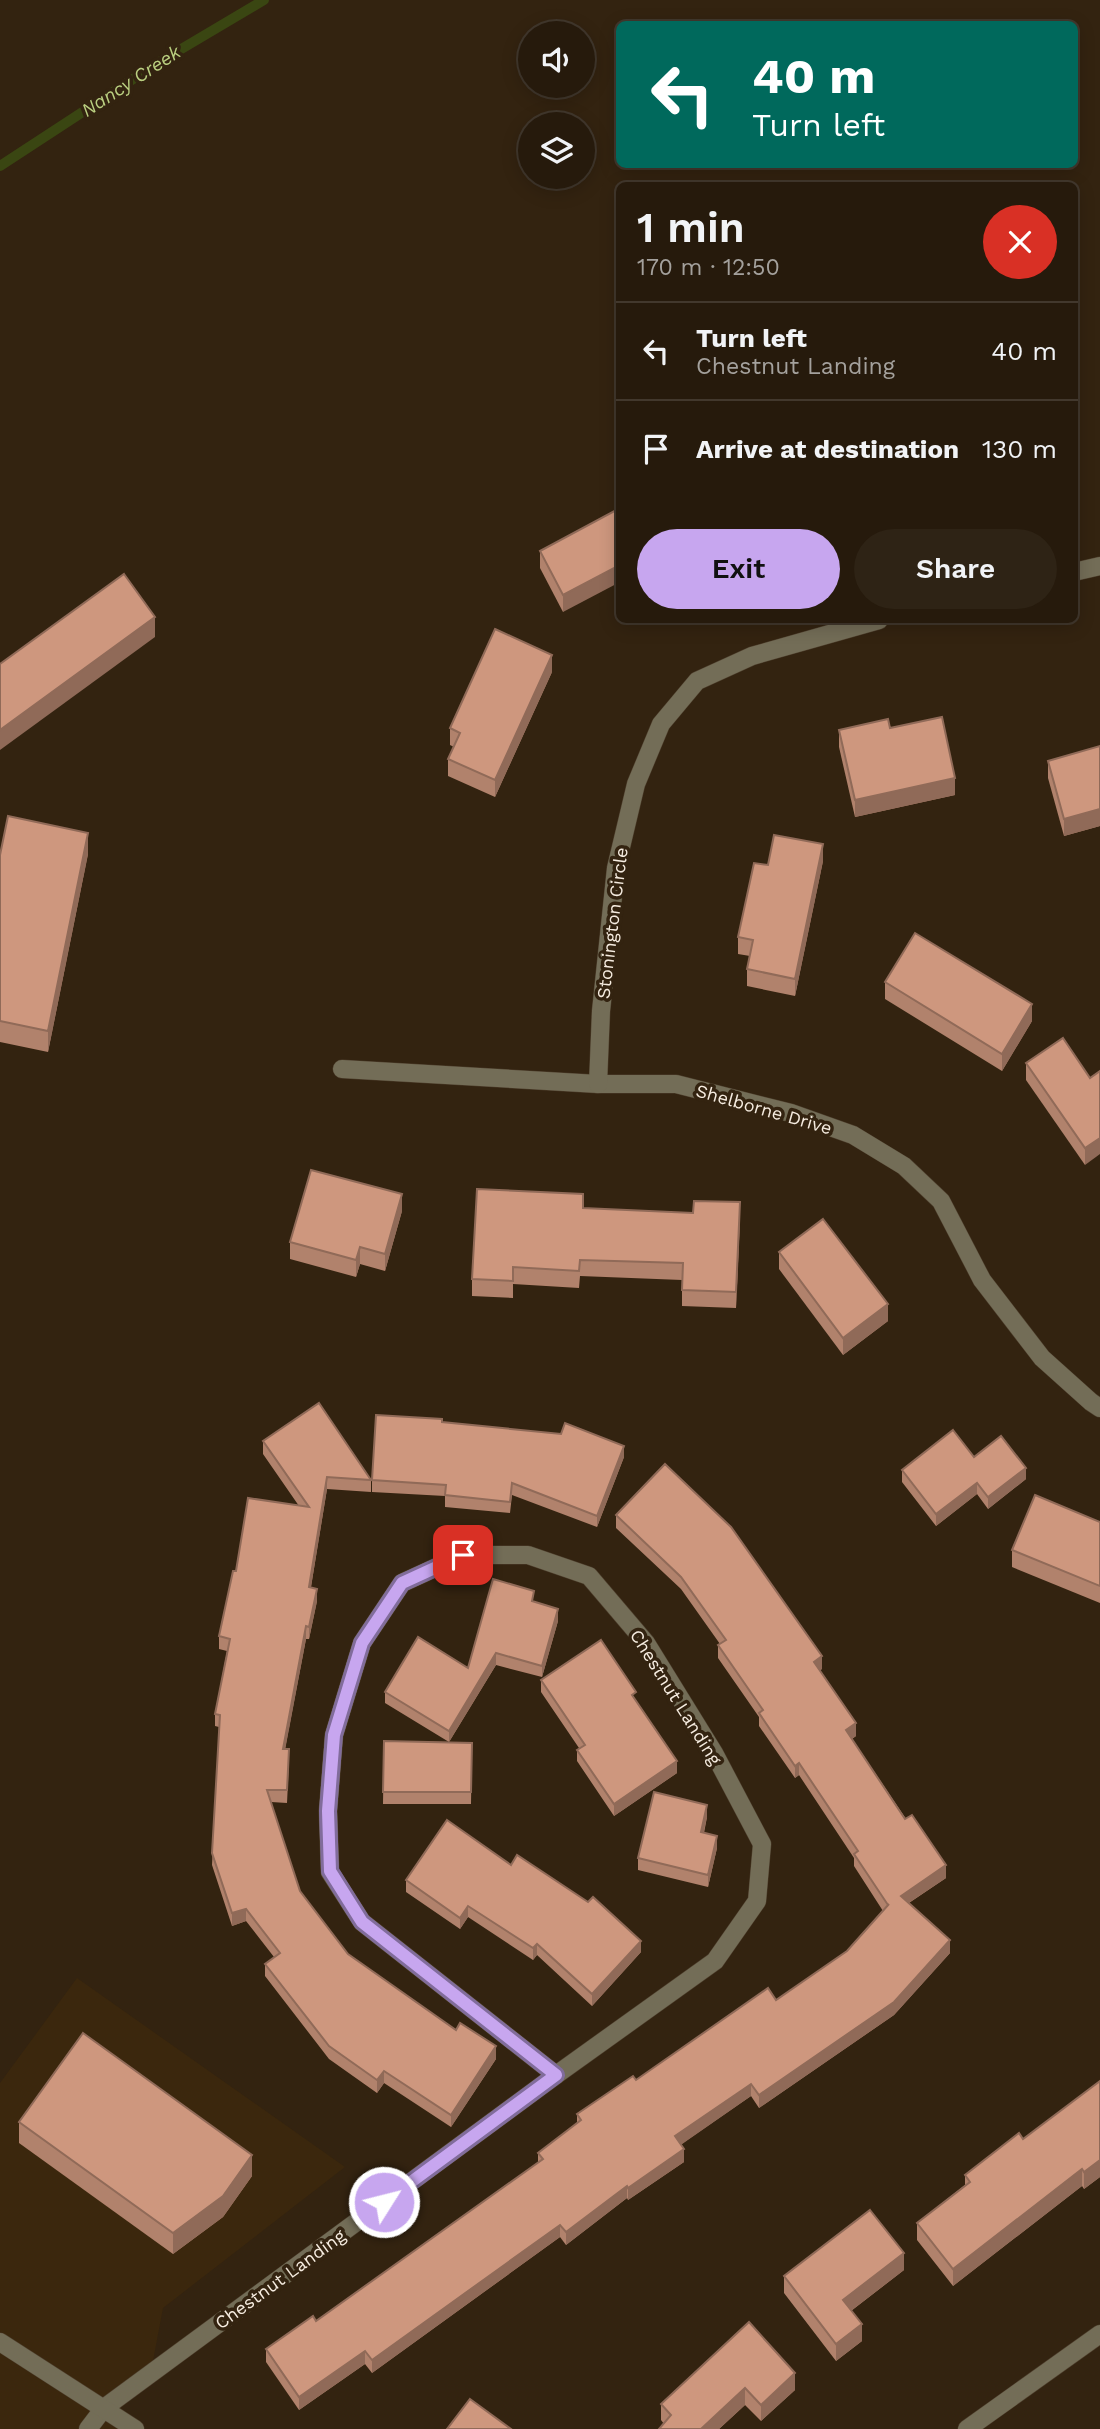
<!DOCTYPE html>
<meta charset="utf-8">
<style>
body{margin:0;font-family:"Work Sans",sans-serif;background:#2e2315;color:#f1f3f6;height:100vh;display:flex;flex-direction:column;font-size:26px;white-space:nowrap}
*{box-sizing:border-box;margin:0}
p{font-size:23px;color:#a4a19d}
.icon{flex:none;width:38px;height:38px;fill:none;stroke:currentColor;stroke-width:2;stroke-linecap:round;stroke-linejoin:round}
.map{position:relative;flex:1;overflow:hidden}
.side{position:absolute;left:616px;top:182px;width:462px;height:441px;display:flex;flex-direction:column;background:#261a0c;border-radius:10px;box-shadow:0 4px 18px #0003,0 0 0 2px #42382d}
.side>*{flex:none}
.hud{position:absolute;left:616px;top:21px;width:462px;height:147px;border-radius:10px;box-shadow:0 4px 18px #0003,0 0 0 2px #42382d;background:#00695c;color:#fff;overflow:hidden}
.buttons{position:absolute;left:518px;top:21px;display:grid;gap:14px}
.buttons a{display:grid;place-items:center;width:77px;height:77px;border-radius:50%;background:#261a0c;box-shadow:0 4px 18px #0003,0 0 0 2px #42382d;font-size:35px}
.pin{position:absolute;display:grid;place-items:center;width:60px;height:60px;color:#fff;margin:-30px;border-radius:14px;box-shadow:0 4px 10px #0006}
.me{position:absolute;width:77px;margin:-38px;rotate:54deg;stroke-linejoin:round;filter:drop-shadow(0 0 5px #0008)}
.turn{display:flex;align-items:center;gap:24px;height:147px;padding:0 21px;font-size:32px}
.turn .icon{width:91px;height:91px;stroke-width:2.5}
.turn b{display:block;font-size:49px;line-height:60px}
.round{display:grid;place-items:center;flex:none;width:74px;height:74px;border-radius:37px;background:#2e2315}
.overview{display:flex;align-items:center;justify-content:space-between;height:119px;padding:0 21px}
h1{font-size:42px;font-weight:600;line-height:52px}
.cta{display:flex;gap:14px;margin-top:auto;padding:14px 21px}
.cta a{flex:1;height:80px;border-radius:42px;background:#c7a6ef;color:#111;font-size:28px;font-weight:600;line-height:80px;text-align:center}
.cta a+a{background:#2e2315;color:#f1f3f6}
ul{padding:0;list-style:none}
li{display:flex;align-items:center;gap:21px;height:98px;padding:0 21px;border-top:2px solid #42382d}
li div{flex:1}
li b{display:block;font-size:26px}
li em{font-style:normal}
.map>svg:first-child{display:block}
</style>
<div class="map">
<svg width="1100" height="2429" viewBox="0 0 1100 2429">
<rect width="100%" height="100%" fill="#332310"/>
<path fill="#3b270d" d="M77,1978l268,189 -182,141 -10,53 -53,56 19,12h-119v-346z"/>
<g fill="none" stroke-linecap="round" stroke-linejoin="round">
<path stroke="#3a4612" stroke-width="10" d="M0,166l156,-102 108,-64"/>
<defs>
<g id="minor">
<path d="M1074,572l26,-6"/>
<path d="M342,1069l256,15h78l115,29 62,22 51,31 37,35 41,79 60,78 49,44 9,6"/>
<path d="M598,1084l3,-73 15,-143 20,-84 25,-60 36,-43 55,-25 127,-36"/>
<path d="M463,1555h65l61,21 57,67 68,110 48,91 -5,57 -42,60 -159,114 -194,-153 -32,-50 -2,-61 6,-76 28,-92 40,-60z"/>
<path d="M88,2429l16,-21 452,-333"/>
<path d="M967,2429l133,-95"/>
</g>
<path id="tertiary" d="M0,2342l135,87"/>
</defs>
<use href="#minor" stroke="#4e3f2d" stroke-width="19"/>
<use href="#tertiary" stroke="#4e3f2d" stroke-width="19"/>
<use href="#minor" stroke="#736d57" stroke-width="18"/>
<use href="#tertiary" stroke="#736d57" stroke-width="18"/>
</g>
<g fill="#b1826c">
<path d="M620,508l-57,104 -23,-44v-17z"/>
<path d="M552,672l-57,125 -47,-21v-17l6,-12 -4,-2v-17z"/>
<path d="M890,728l65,67 -100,22 -16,-70v-17z"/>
<path d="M1100,746v80l-36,10 -16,-58v-17z"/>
<path d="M88,854l-40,198 -48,-10v-187z"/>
<path d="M823,861l-28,135 -48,-10v-17l3,-13 -12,-2v-17l30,-72z"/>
<path d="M885,982l147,39 -30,50 -117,-72z"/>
<path d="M1026,1063l64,15 -5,87 -59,-85z"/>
<path d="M583,1208l157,11 -4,89 -54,-2v-26l-102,-4 -1,12 -66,-4v14l-41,-2v-17z"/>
<path d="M402,1211l-17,60 -25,-7 -4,13 -66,-18v-17z"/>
<path d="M779,1252l109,69 -45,34 -64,-86z"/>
<path d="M442,1422l182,35 -27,70 -85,-32 -2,18 -65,-6v-11l-73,-4v-12z"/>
<path d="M263,1441l108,39v12l-44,-3 -16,98 6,14 -8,38h-3l-21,110 4,13 -2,41 -16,-1 29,89 48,63 148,105 -45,68 -67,-44 -7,10 -48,-34 -64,-83v-12l9,-7 -28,-36 -14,5 -20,-61 7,-138 -4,-1v-12l12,-63 -8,-2v-13l17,-65 63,-65 -36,-52z"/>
<path d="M974,1457l52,22 -38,30 -11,-15 -41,32 -34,-44v-12z"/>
<path d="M616,1515l206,154 -2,1 36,66 -4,3 94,139 -37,25 41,50 -56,62 -135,93 -8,-12 -71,49 4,17 -56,38 -1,-2 -61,47 -6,-8 -188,136 -7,-9 -66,46 -33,-48v-13l50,-28 222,-158v-10l39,-29v-10l59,-34 140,-80 71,-49 36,-40 -29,-45v-8l-55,-83 -4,3 -36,-52v-9l-41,-59v-13l2,-1 -39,-55 -65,-61z"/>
<path d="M1100,1522v81l-88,-36v-17z"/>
<path d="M534,1602l24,19 -16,56 -46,-12 -47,77 23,1 -1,61h-88l1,-63 65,1 -64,-39v-11l83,-24z"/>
<path d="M541,1680l95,21 41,72 -63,43 -37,-55v-11l2,-2 -38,-56z"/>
<path d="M707,1817l-3,16 13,15 -9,39 -70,-17v-12z"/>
<path d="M511,1865l130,87 -49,54 -55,-51 -4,5 -65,-43 -8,12 -54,-37v-12z"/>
<path d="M1100,2081v96l-16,12 -2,-3 -129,100 -36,-46v-17l48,-38v-10l58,-36z"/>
<path d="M19,2122l233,54 -29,41 -50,37 -154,-111z"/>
<path d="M904,2270l-53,41 11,30 -26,20 -52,-68v-17z"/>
<path d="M749,2322l46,68 -34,31 -16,-16 -26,24h-60l5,-5 -3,-4v-16z"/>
</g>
<g fill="#906a58">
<path d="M620,565v17l-57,30v-17z"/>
<path d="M155,617v20l-155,113v-20z"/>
<path d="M552,655v17l-57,125v-17z"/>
<path d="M955,778v17l-100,22v-17z"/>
<path d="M1100,809v17l-36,10v-17z"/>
<path d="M88,833v21l-40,198v-21z"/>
<path d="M823,844v17l-28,135v-17z"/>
<path d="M1032,1004v17l-30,50v-17z"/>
<path d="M1100,1138v16l-15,11v-17z"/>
<path d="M402,1194v17l-17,60v-17z"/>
<path d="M740,1202v17l-4,89v-16z"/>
<path d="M360,1247v17l-4,13v-17z"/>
<path d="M888,1304v17l-45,34v-17z"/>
<path d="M624,1446v11l-27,70v-11z"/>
<path d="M1026,1468v11l-38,30v-12z"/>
<path d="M327,1477v12l-18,110v-12z"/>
<path d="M977,1483v11l-41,32v-12z"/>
<path d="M317,1589v12l-8,38v-12z"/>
<path d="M558,1609v12l-16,56v-11z"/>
<path d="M306,1626v13l-23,122v-12z"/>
<path d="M496,1653v12l-47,77v-11z"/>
<path d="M822,1656v13l-8,5v-12z"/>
<path d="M856,1723v13l-10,7v-13z"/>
<path d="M677,1761v12l-63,43v-12z"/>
<path d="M799,1763v12l-4,3v-12z"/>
<path d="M707,1805v12l-6,27v-12z"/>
<path d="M717,1836v12l-9,39v-12z"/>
<path d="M946,1865v13l-45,30v-12z"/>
<path d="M468,1906v11l-8,12v-11z"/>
<path d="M246,1909v12l-14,5v-13z"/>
<path d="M950,1940v13l-56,62 -135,93v-13z"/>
<path d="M641,1941v11l-49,54v-12z"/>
<path d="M537,1944v11l-4,5v-12z"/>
<path d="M496,2046v13l-45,68v-12z"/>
<path d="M384,2071v12l-7,10v-13z"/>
<path d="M751,2084v12l-76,53v-13z"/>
<path d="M684,2149v13l-56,38v-12z"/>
<path d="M252,2155v21l-29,41 -50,37v-21z"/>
<path d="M1100,2160v17l-16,12v-17z"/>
<path d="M1082,2169v17l-129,100v-17z"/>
<path d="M627,2186v12l-61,47v-13z"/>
<path d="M560,2225v12l-188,136v-13z"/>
<path d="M904,2253v17l-61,47v-17z"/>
<path d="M862,2324v17l-26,20v-17z"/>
<path d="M365,2351v13l-66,46v-13z"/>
<path d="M795,2373v17l-34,31v-16z"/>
<path d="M745,2388v17l-26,24h-18z"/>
</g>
<g fill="#ce977e" stroke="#906a58" stroke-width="2">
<path d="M620,508v57l-57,30 -23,-44z"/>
<path d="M124,574l31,43 -155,113v-66z"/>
<path d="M495,629l57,26 -57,125 -47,-21 12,-26 -10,-5z"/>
<path d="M942,717l13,61 -100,22 -16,-70 49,-11 2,9z"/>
<path d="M1100,746v63l-36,10 -16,-58z"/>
<path d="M8,816l80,17 -40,198 -48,-10v-166z"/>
<path d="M774,835l49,9 -28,135 -48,-10 6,-29 -15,-3 16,-74 14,2z"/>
<path d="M915,933l117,71 -30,50 -117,-72z"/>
<path d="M1063,1038l27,40 10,-7v67l-15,10 -59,-85z"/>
<path d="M311,1170l91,24 -17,60 -25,-7 -4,13 -66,-18z"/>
<path d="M477,1189l106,5v14l110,5 1,-12 46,1 -4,90 -54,-2 1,-27 -103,-3 -1,11 -66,-4v14l-41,-2z"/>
<path d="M823,1219l65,85 -45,34 -64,-86z"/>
<path d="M319,1403l52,77 -44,-3 -18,110 8,2 -8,38 -3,-1 -23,123h6l-2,41h-20l33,101 48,63 108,76 4,-7 36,23 -45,69 -67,-44 -7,9 -48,-34 -64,-82 15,-11 -34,-44 -14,4 -20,-60 8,-138 -5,-1 15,-75 -11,-3 14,-65h3l12,-73 61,9 -46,-66z"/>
<path d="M376,1415l66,4v3l119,12 4,-11 59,23 -27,70 -85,-33 -2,19 -65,-7 1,-10 -74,-5z"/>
<path d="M953,1430l21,27 27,-21 25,32 -38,29 -11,-14 -41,31 -34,-44z"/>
<path d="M665,1464l66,63 91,129 -8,6 42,61 -10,7 59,89 7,-4 34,50 -45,31 49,44 -56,62 -135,93 -8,-11 -76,52 9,13 -56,39 -1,-2 -61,46 -6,-7 -188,135 -7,-9 -66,46 -33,-48 47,-33 3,5 227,-162 -5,-6 43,-33 -4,-6 56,-38 3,4 132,-92 8,12 71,-49 42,-47 -1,1 -34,-51 4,-3 -59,-88 -4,3 -36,-53 4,-3 -45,-65 8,-5 -45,-63 -65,-62z"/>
<path d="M1035,1495l65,27v64l-88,-36z"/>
<path d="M493,1579l41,12 -2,10 26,8 -16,57 -46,-13 -47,78 -64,-39 33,-55 50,31z"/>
<path d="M601,1640l35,52 -4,3 45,66 -63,43 -37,-54 8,-5 -44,-65z"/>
<path d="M384,1741l88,2 -1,49h-88z"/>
<path d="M654,1792l53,13 -6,27 16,4 -9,39 -70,-17z"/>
<path d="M447,1820l64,45 6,-10 71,47 5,-5 48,44 -49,53 -55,-50 -4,4 -65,-42 -8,12 -54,-38z"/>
<path d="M83,2033l169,122 -29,41 -50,37 -154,-111z"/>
<path d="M1100,2081v79l-16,12 -2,-3 -129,100 -36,-46 53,-41 -5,-7 54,-42 4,6z"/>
<path d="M870,2210l34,43 -61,47 19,24 -26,20 -52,-68z"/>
<path d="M749,2322l46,51 -34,32 -16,-17 -44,41h-42l12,-14 -10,-11z"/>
<path d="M470,2399l41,30h-64z"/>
</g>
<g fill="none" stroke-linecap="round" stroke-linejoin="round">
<defs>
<path id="route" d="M384,2202l172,-127 -194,-153 -32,-51 -2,-60 6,-76 28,-92 40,-60 61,-28"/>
</defs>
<use href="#route" stroke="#816c9b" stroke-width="18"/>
<use href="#route" stroke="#c7a6ef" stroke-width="12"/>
</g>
<g text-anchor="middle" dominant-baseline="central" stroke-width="7" stroke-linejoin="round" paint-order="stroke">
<g font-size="18" fill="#f6ece0" stroke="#332310">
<text transform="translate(612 923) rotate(-83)">Stonington Circle</text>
<text transform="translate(764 1109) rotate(16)">Shelborne Drive</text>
<text transform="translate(676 1697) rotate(58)">Chestnut Landing</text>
<text transform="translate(280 2279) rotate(-36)">Chestnut Landing</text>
</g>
<g font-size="19" font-style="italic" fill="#bacf80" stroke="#332310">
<text transform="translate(131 81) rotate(-33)">Nancy Creek</text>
</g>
</g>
</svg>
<div class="buttons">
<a><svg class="icon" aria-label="sound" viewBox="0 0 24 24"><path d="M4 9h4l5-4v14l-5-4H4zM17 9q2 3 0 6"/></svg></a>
<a><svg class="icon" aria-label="layers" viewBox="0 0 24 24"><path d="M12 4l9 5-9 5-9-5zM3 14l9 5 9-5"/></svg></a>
</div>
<div class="pin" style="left:463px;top:1555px;background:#d93025"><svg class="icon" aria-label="arrive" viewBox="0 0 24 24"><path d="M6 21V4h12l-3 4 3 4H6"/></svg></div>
<svg class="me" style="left:384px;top:2202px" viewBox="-20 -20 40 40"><circle r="17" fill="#c7a6ef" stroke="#fff" stroke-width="3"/><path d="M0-11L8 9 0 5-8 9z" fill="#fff"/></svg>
<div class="hud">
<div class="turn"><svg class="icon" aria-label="left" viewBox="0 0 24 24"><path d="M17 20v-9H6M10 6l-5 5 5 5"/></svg><div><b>40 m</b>Turn left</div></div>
</div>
<section class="side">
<div class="overview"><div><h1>1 min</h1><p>170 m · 12:50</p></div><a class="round" style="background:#d93025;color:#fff"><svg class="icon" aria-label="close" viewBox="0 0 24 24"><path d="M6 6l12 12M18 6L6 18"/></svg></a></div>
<ul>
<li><svg class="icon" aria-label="left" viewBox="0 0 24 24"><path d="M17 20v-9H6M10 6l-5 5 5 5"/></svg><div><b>Turn left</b><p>Chestnut Landing</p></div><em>40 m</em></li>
<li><svg class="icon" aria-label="arrive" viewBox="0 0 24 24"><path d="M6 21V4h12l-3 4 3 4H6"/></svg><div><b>Arrive at destination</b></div><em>130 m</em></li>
</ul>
<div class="cta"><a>Exit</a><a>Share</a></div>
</section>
</div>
